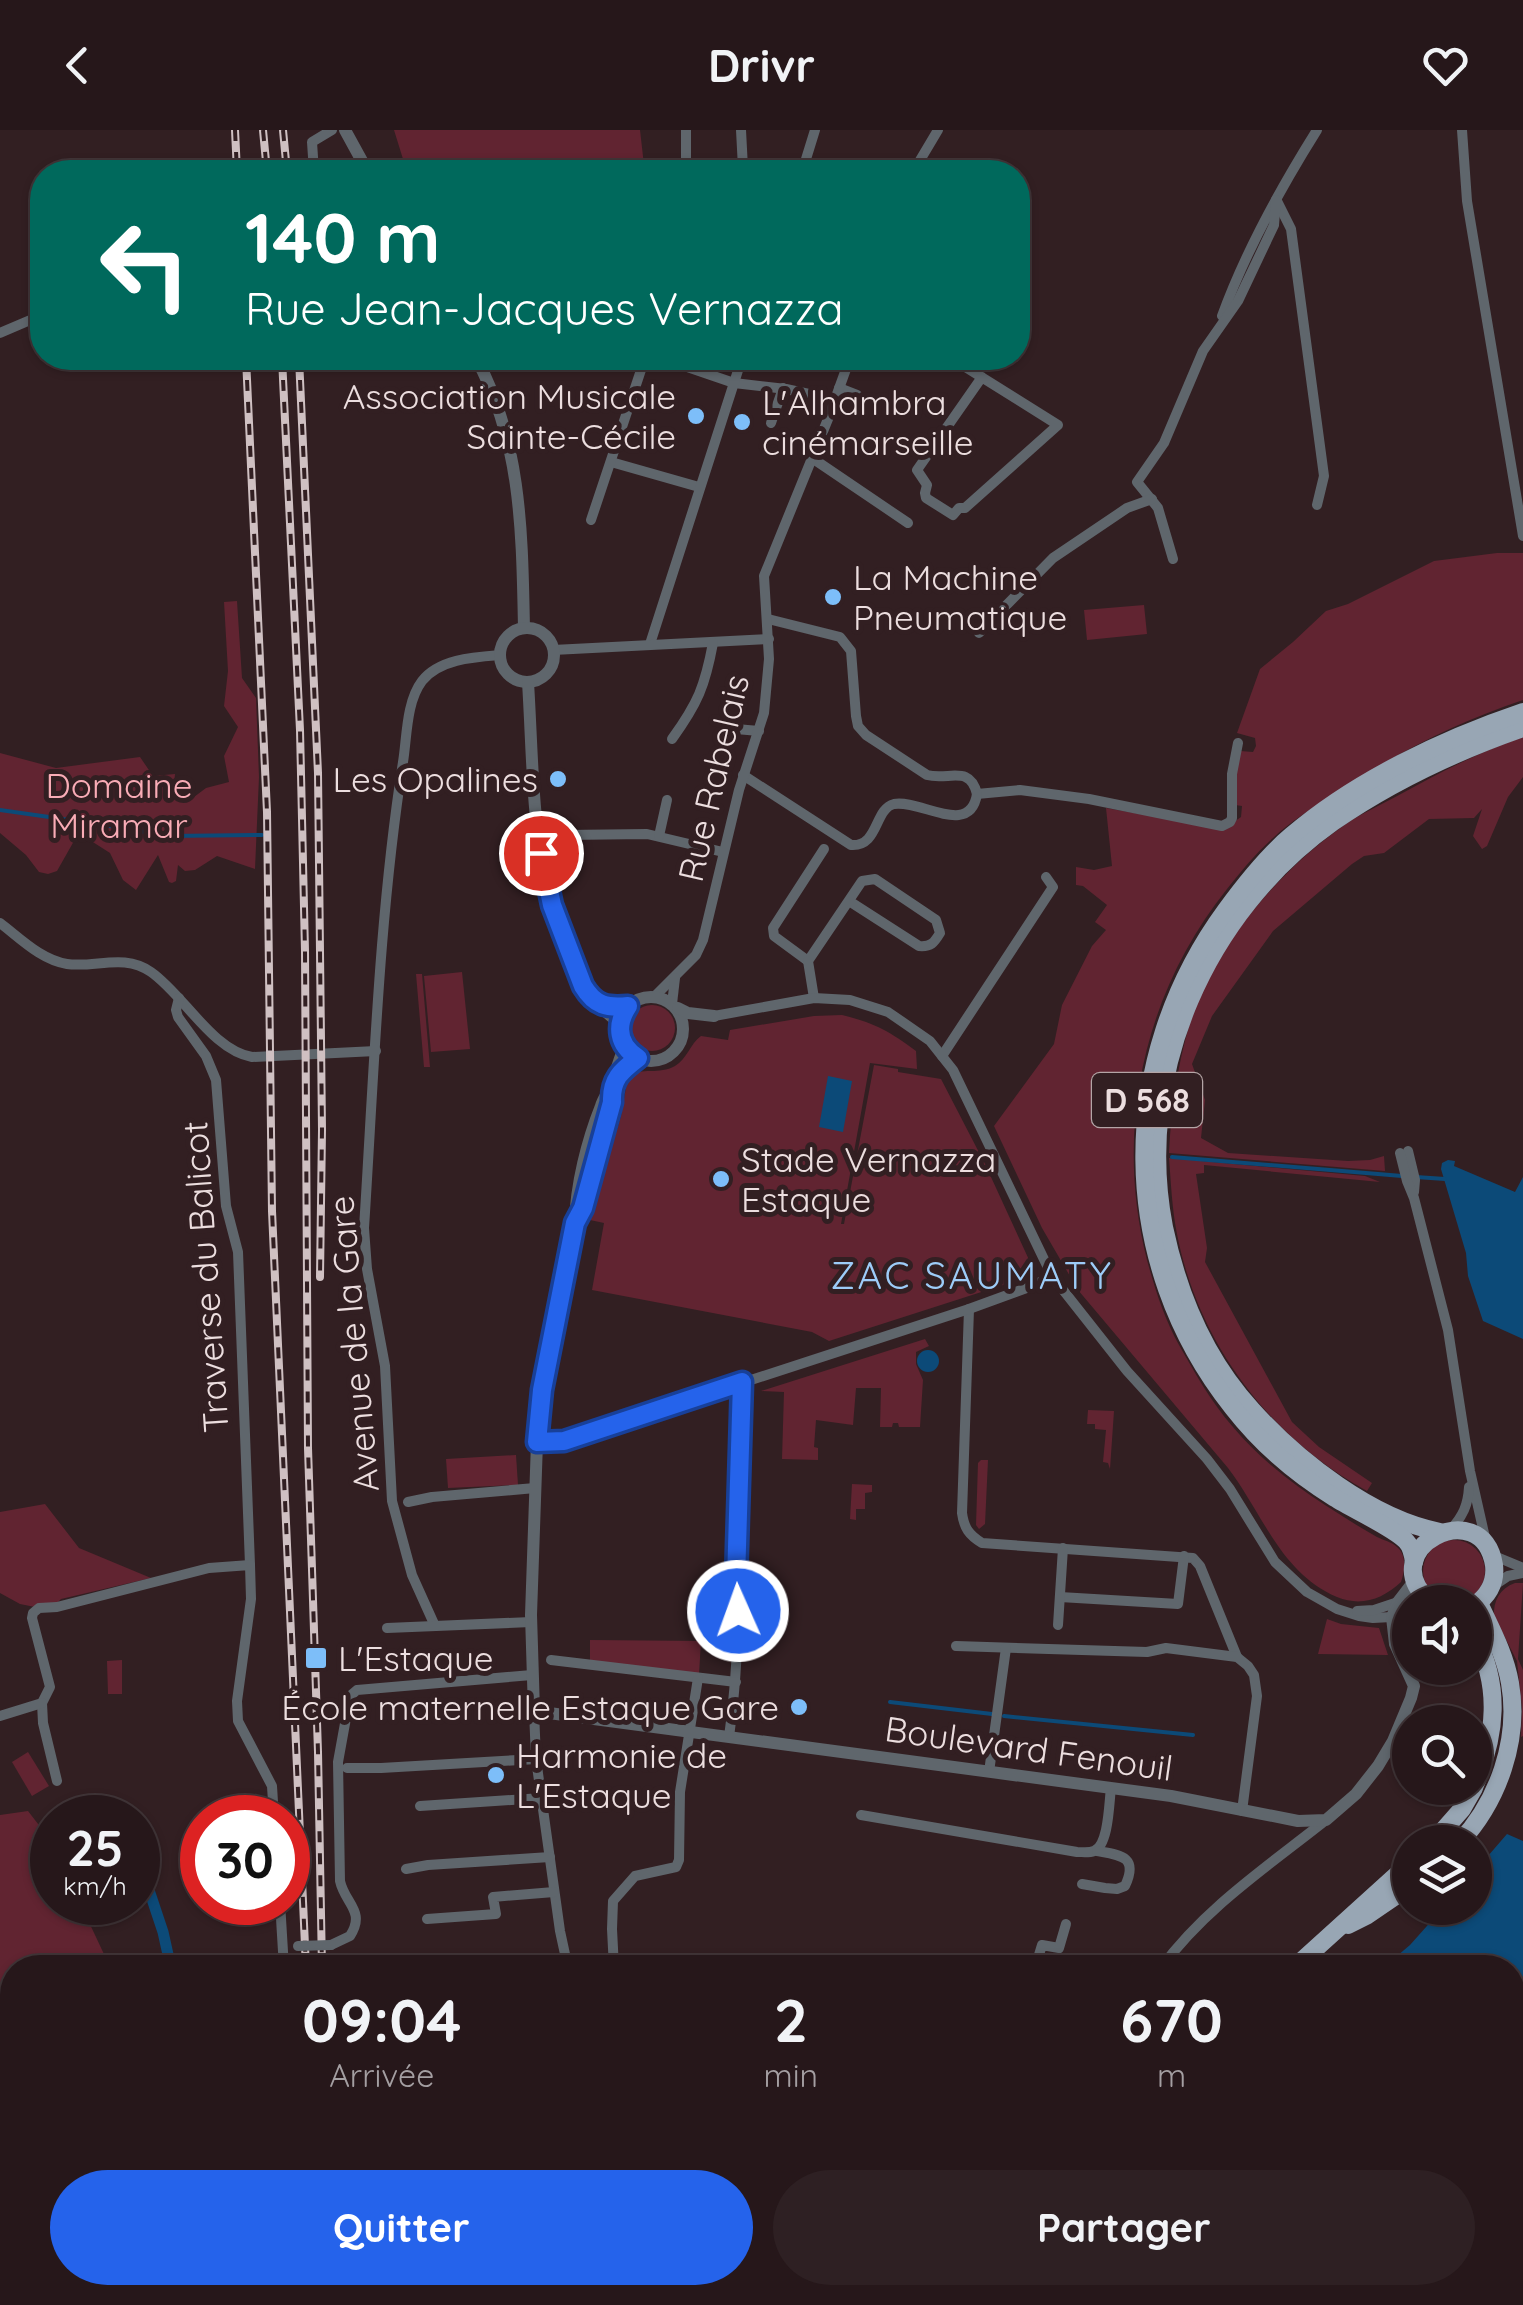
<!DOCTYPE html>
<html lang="fr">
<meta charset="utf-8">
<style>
body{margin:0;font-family:Quicksand,sans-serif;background:#2e2023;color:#f1f3f6;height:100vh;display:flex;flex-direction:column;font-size:38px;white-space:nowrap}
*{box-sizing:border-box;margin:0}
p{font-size:32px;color:#a49fa2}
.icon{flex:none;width:55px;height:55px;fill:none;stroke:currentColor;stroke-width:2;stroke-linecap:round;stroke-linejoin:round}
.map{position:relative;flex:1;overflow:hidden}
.drawer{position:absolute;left:0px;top:1825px;width:1525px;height:350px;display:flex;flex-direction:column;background:#26171a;border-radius:40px 40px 0 0;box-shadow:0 2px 8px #0004,0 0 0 2px #423639}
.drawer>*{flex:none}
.banner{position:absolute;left:30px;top:30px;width:1000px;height:210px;border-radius:40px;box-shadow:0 2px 8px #0004,0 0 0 2px #423639;background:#00695c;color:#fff;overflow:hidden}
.fabs{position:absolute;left:1392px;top:1455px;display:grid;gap:20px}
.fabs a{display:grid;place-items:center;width:100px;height:100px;border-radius:50%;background:#26171a;box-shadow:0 2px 8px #0004,0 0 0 2px #423639;font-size:50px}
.speed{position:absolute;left:30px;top:1665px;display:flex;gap:20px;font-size:50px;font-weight:700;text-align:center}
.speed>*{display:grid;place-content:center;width:130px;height:130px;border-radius:50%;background:#26171a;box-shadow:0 2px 8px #0004,0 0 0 2px #423639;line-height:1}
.speed small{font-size:25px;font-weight:400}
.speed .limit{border:15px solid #d22;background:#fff;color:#111}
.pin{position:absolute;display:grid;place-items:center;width:85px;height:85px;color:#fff;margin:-42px;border:5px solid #fff;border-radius:50%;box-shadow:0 2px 10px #0007}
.me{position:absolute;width:110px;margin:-55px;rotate:358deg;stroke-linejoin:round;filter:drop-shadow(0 0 8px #0008)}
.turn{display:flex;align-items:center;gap:35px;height:210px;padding:0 50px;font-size:45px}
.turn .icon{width:130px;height:130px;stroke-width:2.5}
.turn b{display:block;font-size:70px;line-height:85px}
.eta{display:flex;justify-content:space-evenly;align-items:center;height:170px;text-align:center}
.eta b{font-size:60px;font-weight:700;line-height:70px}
.action{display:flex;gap:20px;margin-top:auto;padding:20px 50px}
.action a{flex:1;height:115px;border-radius:60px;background:#2563eb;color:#fff;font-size:40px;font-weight:700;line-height:115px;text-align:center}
.action a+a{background:#2e2023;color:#f1f3f6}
header{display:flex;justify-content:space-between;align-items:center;height:130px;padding:0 50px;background:#26171a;font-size:45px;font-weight:700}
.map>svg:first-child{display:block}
</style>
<header><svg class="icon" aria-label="back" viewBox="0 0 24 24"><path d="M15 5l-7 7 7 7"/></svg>Drivr<svg class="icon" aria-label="heart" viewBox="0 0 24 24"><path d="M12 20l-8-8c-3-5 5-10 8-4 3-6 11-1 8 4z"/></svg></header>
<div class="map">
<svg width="1523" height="2175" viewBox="0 0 1523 2175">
<rect width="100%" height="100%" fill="#321f22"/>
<g fill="#612431">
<path d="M394,0h246l4,35 -5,1 -1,6h-231z"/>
<path d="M1497,423h26v147c-68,23 -129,54 -189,94 -21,14 -43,27 -61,44 -17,15 -32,33 -46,51 -84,105 -113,241 -80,371 8,29 17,58 32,85 16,28 32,57 54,82 25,30 59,57 92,78 17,11 34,22 52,32 6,3 15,5 20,10 10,8 8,24 4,35 -18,17 -40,25 -64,15 -57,-25 -74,-83 -109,-129l-150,-178 -36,-62 -48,-102 60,-82 8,-39 30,-59 14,-16 -11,-8 12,-17 -24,-19 -7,-1v-18l18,3 18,-4 -6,-58 118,21 17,-12 1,-11 -7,-1 -1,-28 6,-26 13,1 3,-6 -1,-8 -18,-5 23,-64 33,-27 33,-31 22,-7 86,-43z"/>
<path d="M237,471l5,77 14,20 3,79 -4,92 -38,-13 -22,14 -10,1 -7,-6 -2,16 -4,2 -3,-1 -11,-27 -22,35 -13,-10 -13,-27 -25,-16 -11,4 -17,30 -9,3 -9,-2 -13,-17 -26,-22v-80l56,15 84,-11 13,19 22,-2 -2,24 17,2 16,-12 23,-6 -5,-26 14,-29 -14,-21 4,-35 -4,-69z"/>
<path d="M1144,475l3,29 -60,6 -3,-30z"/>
<path d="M1523,607v40l-15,20 -21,49 -5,3 -9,-13 9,-27 -8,9 -45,1 -45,34 -20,3 -12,8 -79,67 -61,85 -20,48 13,36 -4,38 27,15 120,8 22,-1 14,-4 1,15 -216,-18c2,-43 8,-85 20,-127 21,-74 88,-153 150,-197 18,-14 40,-23 60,-34 40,-22 80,-43 124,-58z"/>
<path d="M462,842l8,77 -39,3 -7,-76z"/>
<path d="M416,844h6l8,93h-6z"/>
<circle cx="652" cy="898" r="23"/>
<path d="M842,885c33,8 47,16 74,36l1,18 -47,-6 -29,161h3l30,-159 24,4v3l43,7 44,85 45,98v7l-5,9 -196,63 -17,-9 -220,-42 12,-67 -14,-3 31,-104 7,-40c14,-9 31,-1 47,-10 12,-7 15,-22 26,-30l27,4 2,-10 84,-14z"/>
<path d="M1169,1028l196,18 15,6 -176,-17v8l-8,1 11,74 -2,14 87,160 27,25 53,36 -5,8c-97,-53 -169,-148 -190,-257 -5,-25 -6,-51 -8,-76z"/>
<path d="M925,1209l4,7 -13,6v12l7,16 -3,47h-21l-1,-4h-5l-1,4h-12l1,-39h-25l-3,37 -37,-5 -2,27 4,1v12l-36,-1 2,-67 -23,-1z"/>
<path d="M1088,1280l26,1 -4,58 -2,-6 -5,-1 3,-32 -11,-1v-5h-8z"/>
<path d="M516,1325l2,30 -70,3 -2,-29z"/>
<path d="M981,1330h7l-3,64 -6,5 -3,-4 2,-62z"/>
<path d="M852,1354l20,1v7l-7,1v16h-9v11l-6,-1z"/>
<path d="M45,1374l34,44 72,30 -90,21 -11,11 -30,-6 -20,-11v-81z"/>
<circle cx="1454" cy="1441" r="31"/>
<path d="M1515,1453h8l-5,76 5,11v66l-2,1 1,-29 -5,-47 -23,-45c-1,-15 6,-28 21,-33z"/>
<path d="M1327,1489l14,5 38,4 9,27 -70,-1z"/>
<path d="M590,1510l111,1 -2,33 -109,-12z"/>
<path d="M122,1530v34h-14l-1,-33z"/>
<path d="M28,1622l21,34 -17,10 -20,-34z"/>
<path d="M28,1681l24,31v60l28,1 30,64 -98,1v324l174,1 -63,3 5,9h-128v-490z"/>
<path d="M425,2163h110l-5,12h-81l-7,-2 1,-4z"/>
</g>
<g fill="#0c4a78">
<path d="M828,946l24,5 -9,51 -24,-5z"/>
<path d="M1448,1030l7,1 -1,5 61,26 8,-15v162l-40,-18 -15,-45 -2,-23 -25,-84 1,-6z"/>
<circle cx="928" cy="1231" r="11"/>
<path d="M1507,1704l16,7v202l-10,23 -1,-98 -128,-1 26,-22 33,-37h32v-37z"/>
<path d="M1523,1927v248h-288l4,-13h273v-216z"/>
</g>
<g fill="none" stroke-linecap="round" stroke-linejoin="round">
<g stroke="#0c4a78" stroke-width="4">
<path d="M0,680l105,15 62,11 95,-1"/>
<path d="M1172,1027l230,19"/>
<path d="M1416,1047l29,2"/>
<path d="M890,1572l102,12"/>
<path d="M1004,1586l189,19"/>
</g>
<path stroke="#0c4a78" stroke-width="11" d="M141,1736l22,66 8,36"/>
<g stroke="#5f666c" stroke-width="10">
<path d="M741,0l2,38"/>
<path d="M1462,0l5,71 56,335"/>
<path d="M314,42l-2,-30 20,-12"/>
<path d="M686,42v-42"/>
<path d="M802,42l13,-42"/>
<path d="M913,42l25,-42"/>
<path d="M1277,71l14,28 33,247 -7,29"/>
<path d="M1222,186c24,-66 58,-127 95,-186"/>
<path d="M0,203l42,-18"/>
<path d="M661,228l73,25 52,6 23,5"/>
<path d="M951,228l107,67 -93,83h-6l-6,7 -27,-17 -1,-5 2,-8 -10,-15 65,-93"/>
<path d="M839,258l18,7"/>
<path d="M771,293l12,-35"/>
<path d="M812,328l96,65"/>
<path d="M611,332l88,25"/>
<path d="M591,390l54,-162"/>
<path d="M1173,429l-15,-51 -21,-26 27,-39 39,-92 35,-50 36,-76 2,-25"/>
<path d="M768,489l72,18 11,14 5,65 2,10 8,9 61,40c21,6 43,-11 50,19l43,-4 69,9 133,27 8,-4 2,-4v-44l6,-31"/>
<path d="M979,503l74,-75 74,-50 25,-9"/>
<path d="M650,514l92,-286"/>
<path d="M553,520l216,-11"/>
<path d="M736,599l23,2"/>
<path d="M672,609c26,-36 33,-53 41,-96"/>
<path d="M743,645l108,70c28,2 23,-36 43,-41 26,-5 76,34 83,-10"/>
<path d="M565,705l82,-1 76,18"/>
<path d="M659,706l8,-36"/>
<path d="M0,793c20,15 41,37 67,41 29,4 57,-11 84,8 33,23 61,78 101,85l124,-6"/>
<path d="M808,831l-34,-25 -1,-8 51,-79"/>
<path d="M655,866l41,-41 7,-15 36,-150 25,-77 5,-54 -5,-83 64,-157 22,-61"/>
<path d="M179,868l-3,12 2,7 28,39 10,24 10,126 12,46 12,313"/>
<path d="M814,868l-6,-37 54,-80 13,-2 61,41 4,13c-6,10 -9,14 -21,13l-70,-45"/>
<path d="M672,874l3,-26"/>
<path d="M714,886l100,-18 36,2 38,12 42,29 23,29 99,206 75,95 80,88 23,30 45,73 32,30 30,17 22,7 14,2 37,-2"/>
<path d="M942,926l111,-169 -7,-10"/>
<path d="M1408,1021l7,29 -1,12"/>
<path d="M1400,1023l7,28 7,17 34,132 22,141 16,71"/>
<path d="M969,1179l-7,204c2,15 7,22 20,30l211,15 7,8 37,91"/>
<path d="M537,1312l27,-1 405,-132 63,-23 20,-10"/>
<path d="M408,1372l24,-5 103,-9"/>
<path d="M1451,1399c12,-13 17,-24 18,-42"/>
<path d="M1492,1425l31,13"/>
<path d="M1493,1456l15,-10 15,-3"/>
<path d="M1060,1467l118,7 6,-48"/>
<path d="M1357,1481l17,-1 24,-8"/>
<path d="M1058,1495l5,-77"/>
<path d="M435,1496l-23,-51 -20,-74 -7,-135 -18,-97 -3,-41c10,-155 15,-312 39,-466 4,-24 3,-60 19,-81 17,-22 52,-24 78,-26"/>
<path d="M387,1498l144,-6"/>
<path d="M956,1516l191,6 19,-4 71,9 11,9 6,9 3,21 -15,115"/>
<path d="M551,1530l185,22"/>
<path d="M42,1573l8,-16 -18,-69 1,-5 6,-5 18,-1 152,-39 41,-3 1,34 -14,102 1,20 34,65 2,32"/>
<path d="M42,1573l1,20 14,58"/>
<path d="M534,1581l2,48 24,172 8,37"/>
<path d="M0,1586l42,-13"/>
<path d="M729,1607c7,-53 11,-104 7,-157l6,-197"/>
<path d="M347,1638h34l155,-9"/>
<path d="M989,1642l17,-124"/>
<path d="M420,1676l122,-8"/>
<path d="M861,1685l216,37c6,0 12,1 17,-1 15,-6 15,-49 17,-63"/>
<path d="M406,1739l22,-4 122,-8"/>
<path d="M1082,1754l23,4 12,1 8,-3c14,-30 -5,-31 -28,-35"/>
<path d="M280,1772l4,66"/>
<path d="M427,1789l69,-5 -3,-17 61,-5"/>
<path d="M331,1815l19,-9c16,-25 -5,-32 -10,-55l-2,-119 12,-66 7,-6 175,-15"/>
<path d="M614,1838l-2,-39 1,-28 22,-25 41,-9 3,-7 1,-68 18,-114"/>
<path d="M1035,1838l7,-23 17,3 7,-24"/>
<path d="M1161,1838c44,-60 107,-102 165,-148"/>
<path d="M321,2162l1,13"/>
<path d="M404,2162l38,13"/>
<path d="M733,2162l67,13"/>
<path d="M378,2175l8,-13"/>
<path d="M538,2175l6,-13"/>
<path d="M631,2175l2,-13"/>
<path d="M706,2175l2,-13"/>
<path d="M925,2175l2,-13"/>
<path d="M966,2175l2,-13"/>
<path d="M1024,2175l3,-13"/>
<path d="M1119,2175l2,-13"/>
</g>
<g stroke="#5f666c" stroke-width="12">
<path d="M345,0l23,42"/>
<path d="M476,228c46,84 46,176 48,270"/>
<circle cx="527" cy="525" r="27"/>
<path d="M528,552c4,64 4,131 16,194 7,36 24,78 39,111l6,10 31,27"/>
<circle cx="651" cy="899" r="32"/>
<path d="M678,878l10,5 26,3"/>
<path d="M625,916c-6,13 -9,25 -13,38 -3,8 -9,14 -11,22 -14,35 -25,79 -26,117l-33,167 -5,52 -6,173 3,96 637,85 127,25 28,-1 30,-26 22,-28 15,-25 18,-43 3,-12 -19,-42 -3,-27 6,-15 17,-22"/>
<path d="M589,1054l23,-82 -1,-15 12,-18 15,-11"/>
<path d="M1402,1519c-3,-12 0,-21 8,-30"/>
</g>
<g stroke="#98a6b4" stroke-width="18">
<path d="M1440,1402c-68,-13 -142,-71 -188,-122 -46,-50 -74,-116 -88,-183 -30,-154 42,-315 169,-405 58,-40 124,-71 190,-94"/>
<path d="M1414,1432c-1,-7 -3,-16 -8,-21 -12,-13 -54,-32 -71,-43 -39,-24 -74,-54 -102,-90 -117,-147 -117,-348 -7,-498 19,-26 40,-53 65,-74 64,-55 152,-97 232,-124"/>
<path d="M1430,1472c-59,-53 52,-110 64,-37 2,17 -5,30 -19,40"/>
<path d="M1475,1507c26,49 21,98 0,148"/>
<path d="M1433,1712l29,-33 12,-21"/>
<path d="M1460,1712c38,-41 60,-102 50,-159 -5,-29 -19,-54 -31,-80"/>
<path d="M1348,1795l18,-9 44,-30"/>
<path d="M1294,1838l116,-105"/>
<path d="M1137,2175l1,-13"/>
</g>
<defs>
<g id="rail">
<path d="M235,0l2,42"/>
<path d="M263,0l4,42"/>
<path d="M283,0l4,42"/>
<path d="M246,228l21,454 5,399 34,757"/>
<path d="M282,228l18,372 5,221 3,497 10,304 4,216"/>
<path d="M299,228l19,415 4,357 -2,147"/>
<path d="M329,2162l2,13"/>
<path d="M354,2162l1,13"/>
</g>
</defs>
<use href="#rail" stroke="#cfc0c2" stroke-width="8"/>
<use href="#rail" stroke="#321f22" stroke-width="4" stroke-dasharray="11" stroke-linecap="butt"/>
<path stroke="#5f666c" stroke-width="10" d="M298,1816l33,-1"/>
</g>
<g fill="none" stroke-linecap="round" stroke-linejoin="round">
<defs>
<path id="route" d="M541,723l11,52 31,81c12,20 24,22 45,20 -13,20 -10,39 10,52 -17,13 -27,21 -26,44l-29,106 -8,15 -33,167 -5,52 27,-1 178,-59 -6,198 2,31"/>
</defs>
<use href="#route" stroke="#184099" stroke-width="25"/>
<use href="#route" stroke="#2563eb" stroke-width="18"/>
</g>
<g fill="#7dbef9" stroke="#321f22" stroke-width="4">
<circle cx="696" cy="286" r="10"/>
<circle cx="742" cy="292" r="10"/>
<circle cx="833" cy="467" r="10"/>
<circle cx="558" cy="649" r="10"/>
<circle cx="721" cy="1049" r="10"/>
<rect x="304" y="1516" width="24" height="24" rx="5"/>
<circle cx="799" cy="1577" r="10"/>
<circle cx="496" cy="1645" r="10"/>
</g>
<g text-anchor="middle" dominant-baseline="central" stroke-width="10" stroke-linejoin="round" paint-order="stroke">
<rect fill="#321f22" stroke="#b4a5a6" stroke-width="2.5" x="1092" y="943" width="110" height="54" rx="8"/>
<g font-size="32" font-weight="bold" fill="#ecdedf">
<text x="1147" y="970">D 568</text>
</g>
<g font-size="35" fill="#ecdedf" stroke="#321f22" text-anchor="start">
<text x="676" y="266" text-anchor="end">Association Musicale<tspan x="676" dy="40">Sainte-Cécile</tspan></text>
<text x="762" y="272">L'Alhambra<tspan x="762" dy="40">cinémarseille</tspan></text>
<text x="853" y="447">La Machine<tspan x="853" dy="40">Pneumatique</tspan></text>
<text x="538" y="649" text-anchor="end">Les Opalines</text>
<text x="741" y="1029">Stade Vernazza<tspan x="741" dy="40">Estaque</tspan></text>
<text x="338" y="1528">L'Estaque</text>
<text x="779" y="1577" text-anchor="end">École maternelle Estaque Gare</text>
<text x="516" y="1625">Harmonie de<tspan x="516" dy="40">L'Estaque</tspan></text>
</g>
<g font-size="35" fill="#ecdedf" stroke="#321f22">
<text transform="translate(713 648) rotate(-77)">Rue Rabelais</text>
<text transform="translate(205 1147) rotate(-94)">Traverse du Balicot</text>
<text transform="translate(353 1214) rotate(-95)">Avenue de la Gare</text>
<text transform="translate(1029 1618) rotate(8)">Boulevard Fenouil</text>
</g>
<g font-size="35" fill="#f9acb6" stroke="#321f22">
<text x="119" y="655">Domaine<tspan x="119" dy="40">Miramar</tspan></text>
</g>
<g font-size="38" letter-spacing="2.5" fill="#9dccf8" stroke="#321f22">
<text x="972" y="1145">ZAC SAUMATY</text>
</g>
</g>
</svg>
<div class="fabs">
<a><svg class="icon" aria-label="sound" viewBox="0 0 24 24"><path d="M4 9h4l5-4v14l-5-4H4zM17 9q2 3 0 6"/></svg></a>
<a><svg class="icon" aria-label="search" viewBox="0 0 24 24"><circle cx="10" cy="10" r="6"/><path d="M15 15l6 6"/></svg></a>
<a><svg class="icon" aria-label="layers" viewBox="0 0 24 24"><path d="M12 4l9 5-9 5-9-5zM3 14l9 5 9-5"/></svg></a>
</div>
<div class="speed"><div>25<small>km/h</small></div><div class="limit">30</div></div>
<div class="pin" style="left:541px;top:723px;background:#d93025"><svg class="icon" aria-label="arrive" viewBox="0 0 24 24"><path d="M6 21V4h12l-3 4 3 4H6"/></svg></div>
<svg class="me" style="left:738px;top:1481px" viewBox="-20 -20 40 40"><circle r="17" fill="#2563eb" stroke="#fff" stroke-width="3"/><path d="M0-11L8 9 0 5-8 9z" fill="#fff"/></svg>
<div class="banner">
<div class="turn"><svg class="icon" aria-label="left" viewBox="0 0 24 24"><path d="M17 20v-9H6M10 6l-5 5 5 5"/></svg><div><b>140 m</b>Rue Jean-Jacques Vernazza</div></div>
</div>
<section class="drawer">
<div class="eta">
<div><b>09:04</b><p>Arrivée</p></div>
<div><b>2</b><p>min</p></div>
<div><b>670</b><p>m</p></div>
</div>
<div class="action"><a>Quitter</a><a>Partager</a></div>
</section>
</div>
